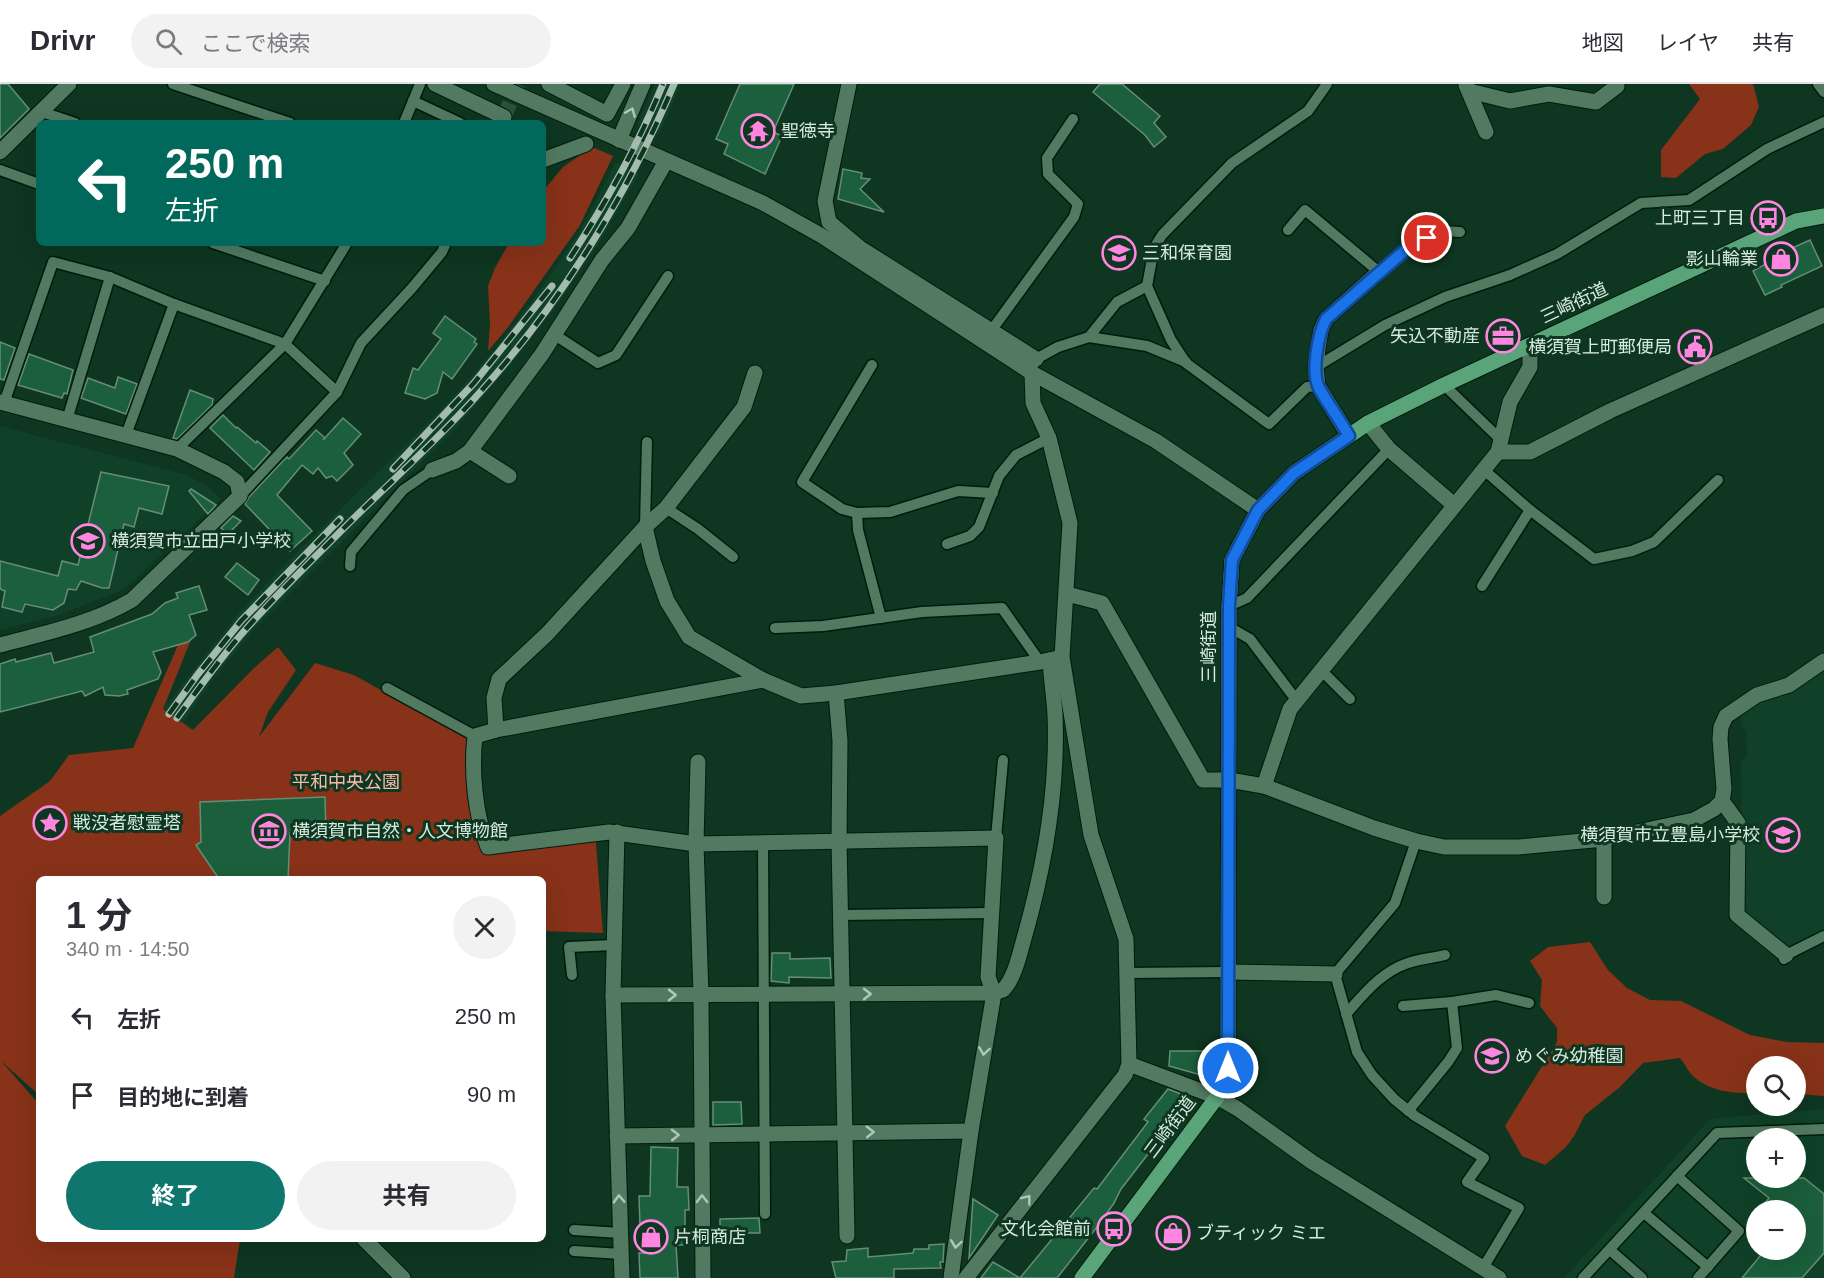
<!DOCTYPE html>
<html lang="ja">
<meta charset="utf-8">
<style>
body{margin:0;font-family:Helvetica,"Noto Sans JP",sans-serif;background:#f2f2f3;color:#2b2b33;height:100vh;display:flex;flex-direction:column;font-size:22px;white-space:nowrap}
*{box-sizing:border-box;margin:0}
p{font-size:20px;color:#7c7c81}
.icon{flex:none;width:33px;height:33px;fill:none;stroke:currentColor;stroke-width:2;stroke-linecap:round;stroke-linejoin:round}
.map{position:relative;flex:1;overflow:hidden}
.drawer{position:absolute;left:36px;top:792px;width:510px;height:366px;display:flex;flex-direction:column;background:#fff;border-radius:9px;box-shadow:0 6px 24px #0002}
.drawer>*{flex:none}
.hud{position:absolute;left:36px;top:36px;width:510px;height:126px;border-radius:9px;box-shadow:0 6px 24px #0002;background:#00695c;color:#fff;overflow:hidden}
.buttons{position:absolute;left:1746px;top:972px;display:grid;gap:12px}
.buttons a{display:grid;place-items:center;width:60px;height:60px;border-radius:50%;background:#fff;box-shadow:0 6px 24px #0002;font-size:30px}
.pin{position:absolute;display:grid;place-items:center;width:51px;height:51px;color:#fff;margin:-26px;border:3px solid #fff;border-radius:50%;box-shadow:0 2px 6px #0007}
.me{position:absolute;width:66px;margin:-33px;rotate:0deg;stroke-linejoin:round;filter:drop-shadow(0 0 4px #0008)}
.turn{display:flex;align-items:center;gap:21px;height:126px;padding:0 30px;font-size:27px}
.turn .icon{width:78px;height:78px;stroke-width:2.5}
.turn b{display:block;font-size:42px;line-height:51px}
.round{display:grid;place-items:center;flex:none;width:63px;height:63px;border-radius:32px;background:#f2f2f3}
.summary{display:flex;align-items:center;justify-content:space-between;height:102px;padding:0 30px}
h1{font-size:36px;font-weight:700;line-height:45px}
.button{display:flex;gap:12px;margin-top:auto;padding:12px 30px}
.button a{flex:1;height:69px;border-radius:36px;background:#0f766e;color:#fff;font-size:24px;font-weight:700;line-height:69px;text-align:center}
.button a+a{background:#f2f2f3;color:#2b2b33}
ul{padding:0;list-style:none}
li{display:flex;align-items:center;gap:18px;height:78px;padding:0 30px}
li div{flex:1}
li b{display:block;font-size:22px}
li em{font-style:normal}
header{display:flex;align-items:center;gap:36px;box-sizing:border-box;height:84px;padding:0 30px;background:#fff;border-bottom:2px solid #e1e1e2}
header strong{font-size:28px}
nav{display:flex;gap:33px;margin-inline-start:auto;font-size:21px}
.search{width:420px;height:54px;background:#f2f2f3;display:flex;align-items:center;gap:15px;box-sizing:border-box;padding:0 21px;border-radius:33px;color:#7c7c81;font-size:22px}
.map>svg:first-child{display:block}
</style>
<header>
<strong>Drivr</strong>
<div class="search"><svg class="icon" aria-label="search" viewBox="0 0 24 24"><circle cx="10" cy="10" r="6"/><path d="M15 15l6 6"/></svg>ここで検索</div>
<nav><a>地図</a><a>レイヤ</a><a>共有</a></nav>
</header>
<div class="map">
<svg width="1824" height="1194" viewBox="0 0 1824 1194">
<rect width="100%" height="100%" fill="#0e3621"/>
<g fill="#104128" fill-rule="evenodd">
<path d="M655,0h26l-22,51 -22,-10z"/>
<path d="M616,78l23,12 -39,67 -41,61 -48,62 -53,62 -205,204 -43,53 -27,40 -20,-14 73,-93 52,-55 154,-152 53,-60 46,-60 40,-60z"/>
<path d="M0,342l187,49 21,12 13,12 -89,83 -15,10 -61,24 -56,14z"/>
<path d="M1824,583v264l-36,20 -46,-41 -1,-150 6,-5 -1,-24 -5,-5 -1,-19 14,-7 36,-6z"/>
<path d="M1824,1025v169h-260l146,-159zM1756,1054h40v40h-40zM1756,1126h40v40h-40z"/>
</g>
<g fill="#873219">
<path d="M1689,0h64l6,23 -8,18 -28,24 -18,5 -29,24 -15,-1v-27l39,-51z"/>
<path d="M592,63l21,9 -33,69 -71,101 -21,25 2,-27 -2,-38 7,-18 14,-25h34v-52l20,-24z"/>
<path d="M192,553l-29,72 30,21 61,-62 24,-21 18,23 -28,42 -9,25 56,-74 39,12 119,67 15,105 107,-16 8,102 -60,-2v-52h-504v216l-38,-34 38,43v135h201l-6,39h-234v-462l50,-35 19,-26 64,-7 45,-103z"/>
<path d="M1590,858l18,28 19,18 23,12 31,1 69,34 37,7 37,1v53l-28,-2v-28h-40v27c-20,1 -44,-1 -61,-15 -6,-5 -10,-14 -15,-20l-37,5 -23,24 -35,28 -11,21 -8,11 -21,18 -23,-9 -17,-30 52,-84v-14l-17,-22 2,-26 -12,-19 18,-14z"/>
</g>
<g fill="#1b5f3c" stroke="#668e75" stroke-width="1.5">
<path d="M0,0h8l21,25 -29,29z"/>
<path d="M740,0h54l-21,48 9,4 -17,38 -41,-20 4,-10 -12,-5z"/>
<path d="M1100,0h22l38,32 -6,7 12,14 -12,10 -9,-12 -52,-43z"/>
<path d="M843,85l19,4 -1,5 9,1 -10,10 24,23 -46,-13z"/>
<path d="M1810,156l12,26 -41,19 1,2 -17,8 -12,-24 18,-10 -1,-3z"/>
<path d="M445,232l31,23 -2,3 3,2 -25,35 -9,-7 -6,21 -12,6 -20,-6 8,-25 5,2 23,-31 -8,-6z"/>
<path d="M0,258l15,6 -11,32 -4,-1z"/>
<path d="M29,270l44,16 -6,24 -3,-1 -2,5 -44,-13z"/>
<path d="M118,293l19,7 -11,30 -45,-16 7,-20 27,10z"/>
<path d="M190,306l23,9 -1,6 -35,34 -4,-1z"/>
<path d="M223,331l13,13 1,-1 19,16 1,-2 13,11 -16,18 -44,-42z"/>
<path d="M343,334l18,16 -17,19 9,12 -16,16 -5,-5 -6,2 -8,-10 -5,6 -11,-9 -25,30 35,36 -22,20 -45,-47 4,-7 33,-35 5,-5 2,2 27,-29 9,8 -2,2z"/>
<path d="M101,388l68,14 -7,28 -23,-6 -5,19 -10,-3 -15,64h-7l-21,-7 -5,9 -8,-1 -4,14 -11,7 -28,-6 -3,8 -20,-5 3,-16 -5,-2v-28l58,15 4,-15 16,4z"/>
<path d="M191,405l25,16 -8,9 -19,-23z"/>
<path d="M233,432l8,5 -13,13 -7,-6z"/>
<path d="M237,479l22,17 -11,15 -23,-18z"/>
<path d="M199,502l8,24 -18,5 7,20 -8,7 -35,10 8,20 -3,7 -31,11 1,4 -9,2 -14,-1 -2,-8 -18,9 -3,-5 -82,21v-48l15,-5 1,3 35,-9 3,10 40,-11 -4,-15 62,-23 13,-11 13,-5 -2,-5z"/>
<path d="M325,713l1,36h-36l-2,46h-69l-23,-34 5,-3 -1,-40z"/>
<path d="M772,869h18v6l40,-1 1,20 -42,-1v6l-18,-2z"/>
<path d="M1170,967h33l-2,24 -32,-9z"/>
<path d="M1168,1005l13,5 8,7 -68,88 -7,14 -17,24 -40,51h-76l12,-16 27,16 74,-90 3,1 51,-67 -4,-3z"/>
<path d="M713,1018h28l1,22 -29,1z"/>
<path d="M651,1063l27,1 -1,39h11l1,23h-4v35h-9l2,33h-38l-1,-25h6v-28h-5l-1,-29h11z"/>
<path d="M1744,1094h60l20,16v59l-22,25h-60l23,-28h31v-40h-37l10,-12z"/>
<path d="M973,1115l25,16 -29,43z"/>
<path d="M720,1135l39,-1 1,15h-40z"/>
<path d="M944,1160l-1,18h-3l1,6 -47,1v9h-58l-4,-16 14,-1 1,-11 21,-2v9l23,-2 22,-2 1,-4h15v-4z"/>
</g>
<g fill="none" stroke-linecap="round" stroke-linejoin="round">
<path stroke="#2c513d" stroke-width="15" stroke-dasharray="15 8" stroke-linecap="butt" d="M504,33l14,-33"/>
<defs>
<g id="service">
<path d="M173,0l117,39"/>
<path d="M1818,0l6,8"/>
<path d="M413,17l47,22"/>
<path d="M42,28l33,11"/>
<path d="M404,39l16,-39"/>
<path d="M0,86l39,14"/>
<path d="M1288,146l17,-20 74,62 32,-26 33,-15 16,1"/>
<path d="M213,159l112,38"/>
<path d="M1147,202l24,54 15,23 83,61 38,-37 11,-1"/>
<path d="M991,247l83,-114 4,-13 -30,-30 -1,-16 26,-39"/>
<path d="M555,251l43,28 18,-8 52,-79"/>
<path d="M1089,253l58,9 39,16"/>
<path d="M1034,280l2,-5 22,-12 31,-10 28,-35 30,-16 7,-38 8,-13 70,-72 76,-52 19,-27"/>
<path d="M872,281l-70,117 40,27 15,4 33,-1 68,-21 35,2"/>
<path d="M1316,283l69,-42 60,-28 65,-22 47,-21 84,-51 48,-3 78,-51 57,-27"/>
<path d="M1444,301l57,55"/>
<path d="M4,319l49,-141 57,15 64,27 111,40 52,48"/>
<path d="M67,336l43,-143"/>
<path d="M126,351l48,-131"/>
<path d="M177,365l108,-105 62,-101"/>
<path d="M1483,385l47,41 64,49 38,-8 22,-9 64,-62"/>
<path d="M240,412l97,-104 24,-49 51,-55 30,-36 4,-9"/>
<path d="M666,424l32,21 35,28"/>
<path d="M857,429l1,17 23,88"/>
<path d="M645,443l2,-85"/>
<path d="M947,460l23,-8 9,-9 20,-51 17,-21 33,-17"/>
<path d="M350,482l1,-14 52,-62 29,-20"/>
<path d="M1482,502l48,-76"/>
<path d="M1229,522l18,-8 142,-149"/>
<path d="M1229,543l21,12 47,62"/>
<path d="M775,544l48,-2 99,-14 80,-4 38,54"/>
<path d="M1321,586l29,29"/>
<path d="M387,604l88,48"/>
<path d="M996,754l7,-78"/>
<path d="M1416,757l-21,62 -60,71 22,78 15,23 22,24 21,17 69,42 -17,24 52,26 -36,60"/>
<path d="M763,759l2,371"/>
<path d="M841,831l150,-2"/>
<path d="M1784,875l2,-4 38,-19"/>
<path d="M1127,889l101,-1"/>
<path d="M572,891l-3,-28 45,-2"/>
<path d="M1403,922l49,-4 44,-7 33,8"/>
<path d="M1346,930c18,-20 35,-42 62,-51 11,-4 25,-5 37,-8"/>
<path d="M1408,1027l40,-49 9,-14 -5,-46"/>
<path d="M1677,1092l62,55 -41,47"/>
<path d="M1644,1129l64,54"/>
<path d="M574,1146l46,3"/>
<path d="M1610,1166l32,28"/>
<path d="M574,1167l47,3"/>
<path d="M1583,1194l134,-145 107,-4"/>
</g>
<g id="minor">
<path d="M435,0l69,33"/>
<path d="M549,0l58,30 16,-30"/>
<path d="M849,0l-24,117 4,21 31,26 176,111"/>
<path d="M1466,1l20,47"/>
<path d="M1469,7l41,10 39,-7 47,8 21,-16"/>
<path d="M619,56l24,-56"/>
<path d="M0,68l69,-68"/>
<path d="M543,76l43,-16"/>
<path d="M1368,339l21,26 65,56"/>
<path d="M1349,352l-31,-50 -2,-19 2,-19 3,-18 5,-11 53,-47"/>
<path d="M470,367l39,25"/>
<path d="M1498,368h32l80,-41 214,-96"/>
<path d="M432,386l24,-9 14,-10 72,-97 60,-94 26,-32 38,-67"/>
<path d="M645,443l8,34 14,40 22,36 74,43 38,16 35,-3 204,-31 18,-4"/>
<path d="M1067,510l35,9 101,177h26"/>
<path d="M763,596l-267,50 -21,6c-4,34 0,80 13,111l121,-15 87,12 300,-6 -8,139 6,16 -23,138 -20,147"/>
<path d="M836,609l4,48 -1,100 8,395"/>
<path d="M496,646l-2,-32 5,-19 48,-45 98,-107 21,-19 78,-101 11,-34"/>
<path d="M698,678l-2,82 5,151 2,283"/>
<path d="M1264,702l26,-77 208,-257 12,-50 20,-35v-22"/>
<path d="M1722,717l16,22 -1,92 49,40"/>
<path d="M1694,736l20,-11 8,-8 2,-12 -4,-50 1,-12 5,-11 31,-21 32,-10 35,-24"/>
<path d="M617,748l-4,163 9,283"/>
<path d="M1604,813v-58"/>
<path d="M1228,888l107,2"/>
<path d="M613,911l381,-2 9,-3c12,-12 17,-38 22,-55 20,-71 33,-145 30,-220 -1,-18 -4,-36 -5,-55"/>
<path d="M1129,980l88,33 21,12 74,53 187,116"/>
<path d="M617,1052l354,-5"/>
<path d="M364,1155l39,39"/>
<path d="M966,1194l159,-203 4,-11 -3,-125 -35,-104 -29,-178 8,-134 -21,-85 -16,-35 -1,-30"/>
</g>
<g id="tertiary">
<path d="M494,0l269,119 59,33 210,137 124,68 102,69"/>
<path d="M0,318l177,47 47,23 13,10 3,14 -108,104c-41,24 -87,33 -132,45"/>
<path d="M1229,696l35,6 110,42 42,13 28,6h75l85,-8 90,-19"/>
</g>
<path id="primary" d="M1082,1194l135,-181 11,-29 1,-462 3,-46 26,-50 36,-37 74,-50 76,-38 352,-164 28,-5"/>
</defs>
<use href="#service" stroke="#001c0d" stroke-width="13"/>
<use href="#minor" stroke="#001c0d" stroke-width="17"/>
<use href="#tertiary" stroke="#001c0d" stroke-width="17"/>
<use href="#primary" stroke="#001c0d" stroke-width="17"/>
<use href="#service" stroke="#527a61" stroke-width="10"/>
<use href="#minor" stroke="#527a61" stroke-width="15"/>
<use href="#tertiary" stroke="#527a61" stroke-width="15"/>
<use href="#primary" stroke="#59a479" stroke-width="15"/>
<defs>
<g id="rail">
<path d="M570,174c36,-55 68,-113 93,-174"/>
<path d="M393,385l81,-86 78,-97"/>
<path d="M169,630l29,-40 43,-53 99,-102"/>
<path d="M177,634c22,-30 44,-61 69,-89 32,-36 67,-70 101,-104 45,-45 93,-87 135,-135 80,-89 146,-196 192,-306"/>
</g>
</defs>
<use href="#rail" stroke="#a3bcad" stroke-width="7"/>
<use href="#rail" stroke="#0e3621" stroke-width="4.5" stroke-dasharray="14" stroke-linecap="butt"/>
</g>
<defs><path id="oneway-chevron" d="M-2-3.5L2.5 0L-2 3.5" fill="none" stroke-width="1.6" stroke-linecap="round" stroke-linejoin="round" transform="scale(1.5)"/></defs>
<g stroke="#aec9b8">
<use href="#oneway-chevron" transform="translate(631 28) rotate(-67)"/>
<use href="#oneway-chevron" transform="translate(867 910)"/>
<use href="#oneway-chevron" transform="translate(672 911)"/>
<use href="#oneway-chevron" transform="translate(984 967) rotate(99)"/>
<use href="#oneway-chevron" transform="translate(870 1048) rotate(-1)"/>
<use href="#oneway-chevron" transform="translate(675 1051) rotate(-1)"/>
<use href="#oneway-chevron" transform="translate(619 1115) rotate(-92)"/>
<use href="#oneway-chevron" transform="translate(702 1115) rotate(-91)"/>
<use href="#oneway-chevron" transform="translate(1027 1115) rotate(-52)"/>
<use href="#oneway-chevron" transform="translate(956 1160) rotate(98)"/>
</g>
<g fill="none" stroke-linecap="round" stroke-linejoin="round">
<defs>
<path id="route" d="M1228,984l1,-462 3,-46 26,-50 36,-37 55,-37c-9,-16 -21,-32 -30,-48 -8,-16 -1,-54 7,-69l84,-73 17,-8"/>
</defs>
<use href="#route" stroke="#114b97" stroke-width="15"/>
<use href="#route" stroke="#1a73e8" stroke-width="10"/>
</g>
<defs>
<symbol id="temple-ring" viewBox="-11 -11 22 22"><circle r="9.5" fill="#0e3621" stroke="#fe86e1" stroke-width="1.5"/><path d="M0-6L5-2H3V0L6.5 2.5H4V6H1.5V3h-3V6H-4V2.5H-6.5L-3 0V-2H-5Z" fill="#fe86e1"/></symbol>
<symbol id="bus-ring" viewBox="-11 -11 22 22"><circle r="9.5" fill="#0e3621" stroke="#fe86e1" stroke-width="1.5"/><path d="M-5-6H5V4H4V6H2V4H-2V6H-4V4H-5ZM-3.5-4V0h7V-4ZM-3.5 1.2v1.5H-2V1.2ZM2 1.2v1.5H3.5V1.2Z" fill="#fe86e1"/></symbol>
<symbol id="school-ring" viewBox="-11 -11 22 22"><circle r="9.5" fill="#0e3621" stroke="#fe86e1" stroke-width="1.5"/><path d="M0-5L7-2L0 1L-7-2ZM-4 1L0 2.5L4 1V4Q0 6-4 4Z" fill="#fe86e1"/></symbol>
<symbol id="shop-ring" viewBox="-11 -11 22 22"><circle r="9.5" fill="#0e3621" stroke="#fe86e1" stroke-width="1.5"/><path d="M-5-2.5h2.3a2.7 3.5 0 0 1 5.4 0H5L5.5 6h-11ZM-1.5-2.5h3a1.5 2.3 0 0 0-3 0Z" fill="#fe86e1"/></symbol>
<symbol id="office-ring" viewBox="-11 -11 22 22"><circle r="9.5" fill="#0e3621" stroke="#fe86e1" stroke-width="1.5"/><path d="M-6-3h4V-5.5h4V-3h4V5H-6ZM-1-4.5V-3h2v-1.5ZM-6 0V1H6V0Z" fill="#fe86e1"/></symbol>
<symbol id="civic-ring" viewBox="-11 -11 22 22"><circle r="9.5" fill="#0e3621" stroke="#fe86e1" stroke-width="1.5"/><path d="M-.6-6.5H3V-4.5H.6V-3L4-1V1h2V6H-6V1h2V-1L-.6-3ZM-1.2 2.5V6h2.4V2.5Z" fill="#fe86e1"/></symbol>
<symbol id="sight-ring" viewBox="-11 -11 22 22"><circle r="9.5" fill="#0e3621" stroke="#fe86e1" stroke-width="1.5"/><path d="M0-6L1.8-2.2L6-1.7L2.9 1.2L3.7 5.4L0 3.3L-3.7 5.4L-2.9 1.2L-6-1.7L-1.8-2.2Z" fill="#fe86e1"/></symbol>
<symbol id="museum-ring" viewBox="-11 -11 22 22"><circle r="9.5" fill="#0e3621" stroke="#fe86e1" stroke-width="1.5"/><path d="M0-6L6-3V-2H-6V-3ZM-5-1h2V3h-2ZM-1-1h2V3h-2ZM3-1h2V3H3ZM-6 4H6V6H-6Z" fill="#fe86e1"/></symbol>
</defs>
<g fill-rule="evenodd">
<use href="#temple-ring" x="739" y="28" width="38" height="38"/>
<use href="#bus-ring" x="1749" y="115" width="38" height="38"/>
<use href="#school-ring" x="1100" y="150" width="38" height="38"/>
<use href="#shop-ring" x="1762" y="156" width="38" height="38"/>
<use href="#office-ring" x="1484" y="233" width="38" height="38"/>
<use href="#civic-ring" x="1676" y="244" width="38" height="38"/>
<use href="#school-ring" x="69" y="438" width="38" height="38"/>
<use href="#sight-ring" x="31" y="720" width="38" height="38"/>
<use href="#museum-ring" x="250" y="728" width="38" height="38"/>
<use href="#school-ring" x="1764" y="732" width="38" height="38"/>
<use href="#school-ring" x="1473" y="953" width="38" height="38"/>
<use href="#bus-ring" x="1095" y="1126" width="38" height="38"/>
<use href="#shop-ring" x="1154" y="1130" width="38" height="38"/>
<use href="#shop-ring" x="632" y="1134" width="38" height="38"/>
</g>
<g text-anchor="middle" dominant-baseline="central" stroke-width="6" stroke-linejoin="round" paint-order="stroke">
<g font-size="18" fill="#d6ebdd" stroke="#0e3621" text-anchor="start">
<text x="781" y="47">聖徳寺</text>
<text x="1745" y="134" text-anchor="end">上町三丁目</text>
<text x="1142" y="169">三和保育園</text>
<text x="1758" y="175" text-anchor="end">影山輪業</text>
<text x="1480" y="252" text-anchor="end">矢込不動産</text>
<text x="1672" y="263" text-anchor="end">横須賀上町郵便局</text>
<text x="111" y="457">横須賀市立田戸小学校</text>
<text x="73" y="739">戦没者慰霊塔</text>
<text x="292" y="747">横須賀市自然・人文博物館</text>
<text x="1760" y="751" text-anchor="end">横須賀市立豊島小学校</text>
<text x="1515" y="972">めぐみ幼稚園</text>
<text x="1091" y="1145" text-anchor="end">文化会館前</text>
<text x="1196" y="1149">ブティック ミエ</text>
<text x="674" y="1153">片桐商店</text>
</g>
<g font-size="18" fill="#d6ebdd" stroke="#0e3621">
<text transform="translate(1574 219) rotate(-25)">三崎街道</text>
<text transform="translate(1209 563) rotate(-90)">三崎街道</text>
<text transform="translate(1170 1043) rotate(-53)">三崎街道</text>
</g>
<g font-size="18" fill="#f6bcac" stroke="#0e3621">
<text x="346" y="698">平和中央公園</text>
</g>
</g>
</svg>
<div class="buttons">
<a><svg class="icon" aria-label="search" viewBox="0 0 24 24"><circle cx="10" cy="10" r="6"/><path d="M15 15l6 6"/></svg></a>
<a>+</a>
<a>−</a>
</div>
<div class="pin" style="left:1427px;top:154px;background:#d93025"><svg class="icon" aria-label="arrive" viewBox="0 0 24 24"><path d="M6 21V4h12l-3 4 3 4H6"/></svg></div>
<svg class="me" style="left:1228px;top:984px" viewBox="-20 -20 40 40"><circle r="17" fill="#1a73e8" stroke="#fff" stroke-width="3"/><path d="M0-11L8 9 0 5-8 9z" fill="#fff"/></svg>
<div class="hud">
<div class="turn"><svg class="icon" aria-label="left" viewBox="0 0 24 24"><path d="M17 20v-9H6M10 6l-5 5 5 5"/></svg><div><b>250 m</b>左折</div></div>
</div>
<section class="drawer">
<div class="summary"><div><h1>1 分</h1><p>340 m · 14:50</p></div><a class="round"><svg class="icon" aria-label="close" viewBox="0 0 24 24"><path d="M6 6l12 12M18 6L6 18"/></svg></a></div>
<ul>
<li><svg class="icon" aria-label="left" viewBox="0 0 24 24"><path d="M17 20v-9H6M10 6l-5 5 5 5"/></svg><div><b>左折</b></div><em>250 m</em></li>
<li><svg class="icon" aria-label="arrive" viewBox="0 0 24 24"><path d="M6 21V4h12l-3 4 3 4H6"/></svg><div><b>目的地に到着</b></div><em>90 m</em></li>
</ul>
<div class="button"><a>終了</a><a>共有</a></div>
</section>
</div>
